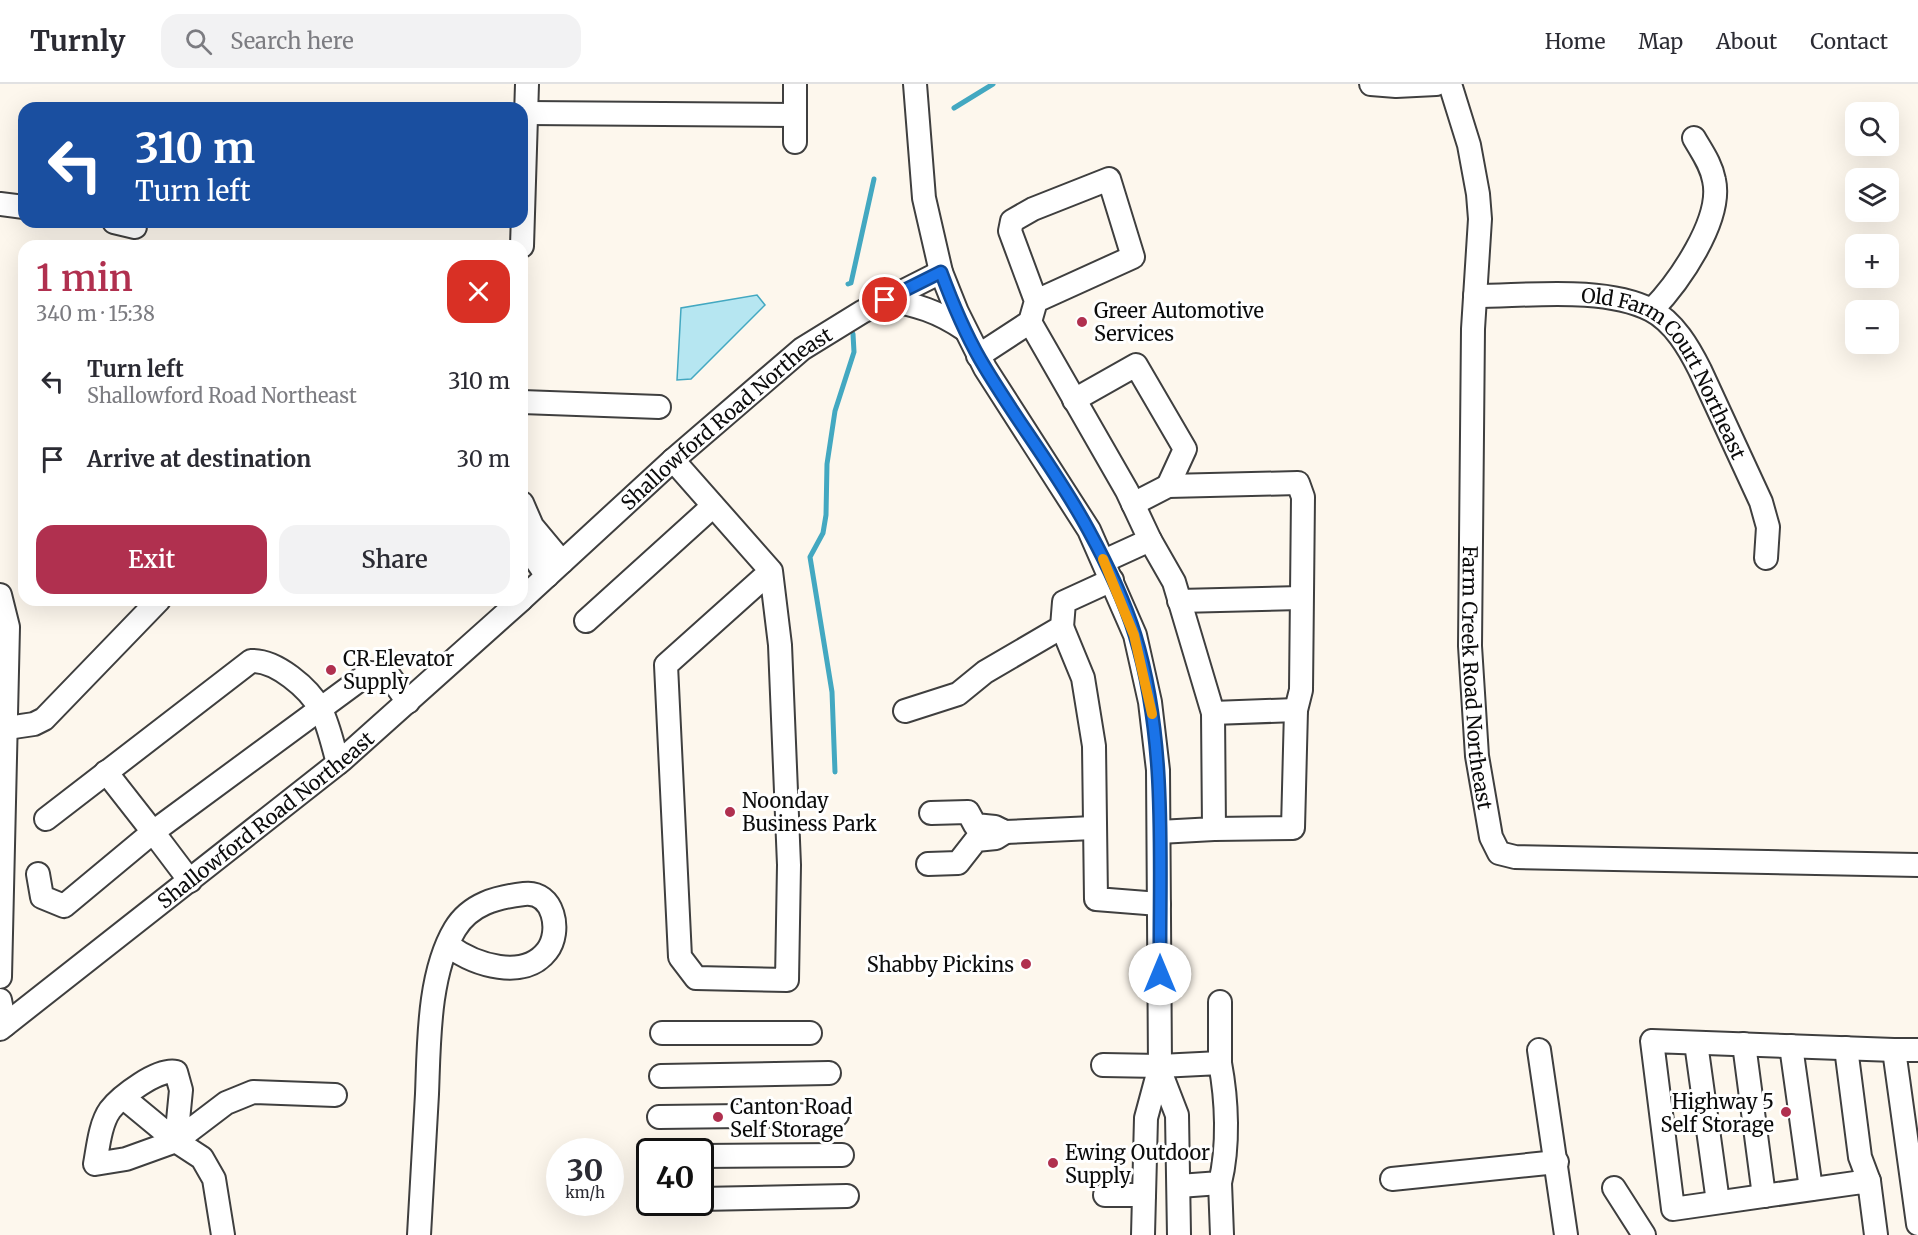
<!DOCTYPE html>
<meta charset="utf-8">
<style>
body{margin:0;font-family:Merriweather,serif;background:#f2f2f3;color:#2b2b33;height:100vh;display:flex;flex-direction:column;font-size:22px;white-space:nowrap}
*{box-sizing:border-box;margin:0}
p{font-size:20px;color:#7c7c81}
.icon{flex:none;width:33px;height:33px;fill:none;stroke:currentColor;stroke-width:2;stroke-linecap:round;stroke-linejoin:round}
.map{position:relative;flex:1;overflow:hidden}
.panel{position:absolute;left:18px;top:156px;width:510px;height:366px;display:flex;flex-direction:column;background:#fff;border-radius:18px;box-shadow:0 6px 24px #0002}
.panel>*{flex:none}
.guide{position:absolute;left:18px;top:18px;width:510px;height:126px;border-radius:18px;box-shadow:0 6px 24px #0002;background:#1a4fa0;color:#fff;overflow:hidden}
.buttons{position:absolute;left:1845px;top:18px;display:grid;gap:12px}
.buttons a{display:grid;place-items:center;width:54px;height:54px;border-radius:12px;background:#fff;box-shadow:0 6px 24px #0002;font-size:30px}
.speed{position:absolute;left:546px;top:1054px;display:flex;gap:12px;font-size:30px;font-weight:700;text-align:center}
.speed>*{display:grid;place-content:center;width:78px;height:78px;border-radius:50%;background:#fff;box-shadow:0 6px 24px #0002;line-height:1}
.speed small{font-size:15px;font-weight:400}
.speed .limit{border:3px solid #111;border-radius:9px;background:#fff;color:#111}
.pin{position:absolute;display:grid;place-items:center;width:51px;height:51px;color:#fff;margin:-26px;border:3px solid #fff;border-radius:50%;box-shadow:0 2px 6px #0007}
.me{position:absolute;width:66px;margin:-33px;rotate:0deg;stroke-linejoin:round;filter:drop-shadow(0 0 4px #0008)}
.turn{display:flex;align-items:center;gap:21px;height:126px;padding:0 18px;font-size:27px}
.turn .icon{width:78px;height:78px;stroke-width:2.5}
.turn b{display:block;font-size:42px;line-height:51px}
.round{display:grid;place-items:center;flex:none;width:63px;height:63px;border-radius:18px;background:#f2f2f3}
.head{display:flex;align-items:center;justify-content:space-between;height:102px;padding:0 18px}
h1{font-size:36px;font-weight:600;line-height:45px;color:#b0304f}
.button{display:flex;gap:12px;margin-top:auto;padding:12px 18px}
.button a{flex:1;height:69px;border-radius:18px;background:#b0304f;color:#fff;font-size:24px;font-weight:600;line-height:69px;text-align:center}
.button a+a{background:#f2f2f3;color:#2b2b33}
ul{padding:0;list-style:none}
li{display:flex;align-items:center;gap:18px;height:78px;padding:0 18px}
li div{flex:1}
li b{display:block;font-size:22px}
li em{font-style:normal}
header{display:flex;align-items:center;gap:36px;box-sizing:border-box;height:84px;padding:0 30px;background:#fff;border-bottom:2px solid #e1e1e2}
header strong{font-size:28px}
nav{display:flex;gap:33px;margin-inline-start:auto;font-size:21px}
.search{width:420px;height:54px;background:#f2f2f3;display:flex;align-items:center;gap:15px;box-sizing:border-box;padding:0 21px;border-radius:18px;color:#7c7c81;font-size:22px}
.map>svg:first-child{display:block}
</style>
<header>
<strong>Turnly</strong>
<div class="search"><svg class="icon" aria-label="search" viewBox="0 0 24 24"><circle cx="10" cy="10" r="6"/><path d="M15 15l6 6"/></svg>Search here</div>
<nav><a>Home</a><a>Map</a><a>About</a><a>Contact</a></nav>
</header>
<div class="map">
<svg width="1918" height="1151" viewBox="0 0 1918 1151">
<rect width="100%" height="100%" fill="#fdf7ed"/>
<path fill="#b6e6f1" stroke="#43a8c1" stroke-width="1.5" d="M757,211l8,10 -74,74 -14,1 4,-72z"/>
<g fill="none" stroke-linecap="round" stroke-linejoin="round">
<g stroke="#43a8c1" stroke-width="5">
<path d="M954,24l39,-24"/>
<path d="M848,200l3,-1 23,-104"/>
<path d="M835,688l-3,-80 -22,-135 13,-24 3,-18 1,-51 8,-53 19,-59 -1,-18"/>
</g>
<defs>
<g id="minor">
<path d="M795,0v58"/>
<path d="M915,0l9,114 17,74 16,40 28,56 104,162 46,105 15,67 8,68 2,296 -14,52 -3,117"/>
<path d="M1371,0l25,2 40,-2"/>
<path id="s1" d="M1450,0l19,61 9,49 2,25 -7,110 -3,317 7,110 14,81 8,16 16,4 403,8"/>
<path d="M527,29l268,2"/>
<path d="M0,120l24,3"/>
<path d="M114,138l21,5"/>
<path d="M522,162l5,-162"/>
<path id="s2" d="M1475,212c52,0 129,-10 176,14 23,12 38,38 49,60l61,132 7,25 -2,31"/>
<path d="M885,216c31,4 54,12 79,29"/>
<path d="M1652,226c26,-27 71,-90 62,-130 -3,-16 -12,-28 -20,-42"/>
<path d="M1030,238l97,169 23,49 -46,21"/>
<path d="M978,272l52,-34 6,-21 -26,-70 2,-10 21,-12 76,-30 24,78 -97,44"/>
<path d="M1074,316l62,-35 49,84 -17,37"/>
<path d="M522,318l137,5"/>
<path d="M673,376l98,111 9,74 9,220 -2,115 -91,-2 -16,-21 -14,-292 105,-94"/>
<path d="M522,419l10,23 30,36"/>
<path d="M1133,420l35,-18 130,-3 5,14 -2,193 -5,20 -3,118 -79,1"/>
<path d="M522,456l25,36"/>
<path d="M1150,456l24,42 39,131 1,116 -55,3"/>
<path d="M0,511l8,32 -8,350"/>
<path id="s3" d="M522,515l151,-139 129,-111 60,-37 79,-40"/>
<path d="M1179,517l122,-3"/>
<path d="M586,537l127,-115"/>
<path d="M1062,543l21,51 11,68 2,153 63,5"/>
<path d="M905,627l53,-17 27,-22 77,-45 2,-25 48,-22"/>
<path d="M1213,629l83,-3"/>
<path d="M0,645l34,-5 10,-5 115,-119"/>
<path d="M931,729l37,-1 7,13 20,2 10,5 88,-4"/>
<path d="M46,735l205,-158c25,-1 58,27 70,49 8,16 12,36 17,53"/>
<path d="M928,780l30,-1 18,-23 20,-2 8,-5"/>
<path d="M38,790l4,23 22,9 89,-74 -47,-60"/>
<path d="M190,797l-37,-49 216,-159 19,1 20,28"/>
<path d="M0,916l5,25"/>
<path d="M1220,918v61"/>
<path id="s4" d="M0,945l342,-269 179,-160"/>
<path d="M662,949h148"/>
<path d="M1696,959l22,159"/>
<path d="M1744,960l20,152"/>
<path d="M1791,962l20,143"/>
<path d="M1846,964l14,109 9,24"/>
<path d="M1539,966l27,185"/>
<path d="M1918,966h-24l24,174"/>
<path d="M1103,981l57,1 60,-3c7,37 9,83 0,120l-41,3"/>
<path d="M1160,987l17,44 2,120"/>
<path d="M661,992l168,-3"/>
<path d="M124,1014l52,43 26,17 12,21 9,56"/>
<path d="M659,1033l178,-2"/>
<path d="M176,1057l5,-51 -5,-18c-18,-4 -55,24 -66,38 -10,14 -12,38 -15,54l31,-5 50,-18 50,-38 27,-11 82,3"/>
<path d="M700,1072l142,-1"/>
<path d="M1392,1095l165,-17"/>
<path d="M1220,1099l2,52"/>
<path d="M1614,1104l30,47"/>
<path d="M1105,1111h39"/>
<path d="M700,1115l147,-3"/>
<path d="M419,1151c3,-47 5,-94 8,-141 2,-50 1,-120 28,-165 15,-25 42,-32 69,-35 30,-4 38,38 23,57 -23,30 -72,14 -98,-5"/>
<path d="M1876,1151l-7,-54 -196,28 -21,-168 242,9"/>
</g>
</defs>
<use href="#minor" stroke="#3f3f3f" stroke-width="26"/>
<use href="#minor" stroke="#fff" stroke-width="22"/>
</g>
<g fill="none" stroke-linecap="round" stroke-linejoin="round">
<defs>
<path id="route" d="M885,216l56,-28c11,30 23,59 39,87 34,59 77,112 109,172 18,33 35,69 46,104 33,109 24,226 25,339"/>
</defs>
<use href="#route" stroke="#114b97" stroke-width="15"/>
<use href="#route" stroke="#1a73e8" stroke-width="10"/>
<path stroke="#f59e0b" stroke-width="10" d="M1103,475l31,76 18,79"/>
</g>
<g fill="#b0304f" stroke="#fff" stroke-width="2">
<circle cx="1082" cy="238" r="6"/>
<circle cx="331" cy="586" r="6"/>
<circle cx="730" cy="728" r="6"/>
<circle cx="1026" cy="880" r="6"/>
<circle cx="1786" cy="1028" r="6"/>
<circle cx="718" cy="1033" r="6"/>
<circle cx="1053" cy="1079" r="6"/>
</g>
<g text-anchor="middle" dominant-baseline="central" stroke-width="6" stroke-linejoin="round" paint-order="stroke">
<g font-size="20" fill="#0c0c0c" stroke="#fff" text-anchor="start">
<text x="1094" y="226">Greer Automotive<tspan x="1094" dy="23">Services</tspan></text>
<text x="343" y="574">CR Elevator<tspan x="343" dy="23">Supply</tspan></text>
<text x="742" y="716">Noonday<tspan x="742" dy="23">Business Park</tspan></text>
<text x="1014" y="880" text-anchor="end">Shabby Pickins</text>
<text x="1774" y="1017" text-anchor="end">Highway 5<tspan x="1774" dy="23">Self Storage</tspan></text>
<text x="730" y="1022">Canton Road<tspan x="730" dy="23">Self Storage</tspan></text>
<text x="1065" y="1068">Ewing Outdoor<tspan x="1065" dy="23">Supply</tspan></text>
</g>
<g font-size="20" fill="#0c0c0c" stroke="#fff">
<text stroke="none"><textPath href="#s2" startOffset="230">Old Farm Court Northeast</textPath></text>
<text stroke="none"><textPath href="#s3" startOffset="273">Shallowford Road Northeast</textPath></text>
<text stroke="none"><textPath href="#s1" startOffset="598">Farm Creek Road Northeast</textPath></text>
<text stroke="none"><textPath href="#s4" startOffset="338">Shallowford Road Northeast</textPath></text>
</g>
</g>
</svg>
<div class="buttons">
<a><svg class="icon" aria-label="search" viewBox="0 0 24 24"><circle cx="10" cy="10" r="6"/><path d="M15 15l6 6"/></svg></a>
<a><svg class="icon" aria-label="layers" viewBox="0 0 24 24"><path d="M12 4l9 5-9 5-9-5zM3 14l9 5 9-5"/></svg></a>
<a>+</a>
<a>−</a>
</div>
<div class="speed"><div>30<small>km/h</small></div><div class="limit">40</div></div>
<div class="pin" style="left:885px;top:216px;background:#d93025"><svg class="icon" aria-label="arrive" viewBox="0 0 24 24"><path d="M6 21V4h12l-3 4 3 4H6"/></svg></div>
<svg class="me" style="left:1160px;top:890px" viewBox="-20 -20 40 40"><circle r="19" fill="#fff"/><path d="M0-13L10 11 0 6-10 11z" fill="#1a73e8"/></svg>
<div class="guide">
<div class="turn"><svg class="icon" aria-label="left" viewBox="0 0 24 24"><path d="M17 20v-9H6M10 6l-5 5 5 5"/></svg><div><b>310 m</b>Turn left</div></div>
</div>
<section class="panel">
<div class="head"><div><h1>1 min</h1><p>340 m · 15:38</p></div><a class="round" style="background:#d93025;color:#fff"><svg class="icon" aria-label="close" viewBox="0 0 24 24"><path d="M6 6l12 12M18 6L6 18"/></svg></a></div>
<ul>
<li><svg class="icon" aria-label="left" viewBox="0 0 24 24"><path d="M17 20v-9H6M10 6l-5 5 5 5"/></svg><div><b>Turn left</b><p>Shallowford Road Northeast</p></div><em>310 m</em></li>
<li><svg class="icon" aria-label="arrive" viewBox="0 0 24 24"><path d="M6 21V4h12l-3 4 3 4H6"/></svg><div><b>Arrive at destination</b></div><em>30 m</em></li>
</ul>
<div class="button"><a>Exit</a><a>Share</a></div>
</section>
</div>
